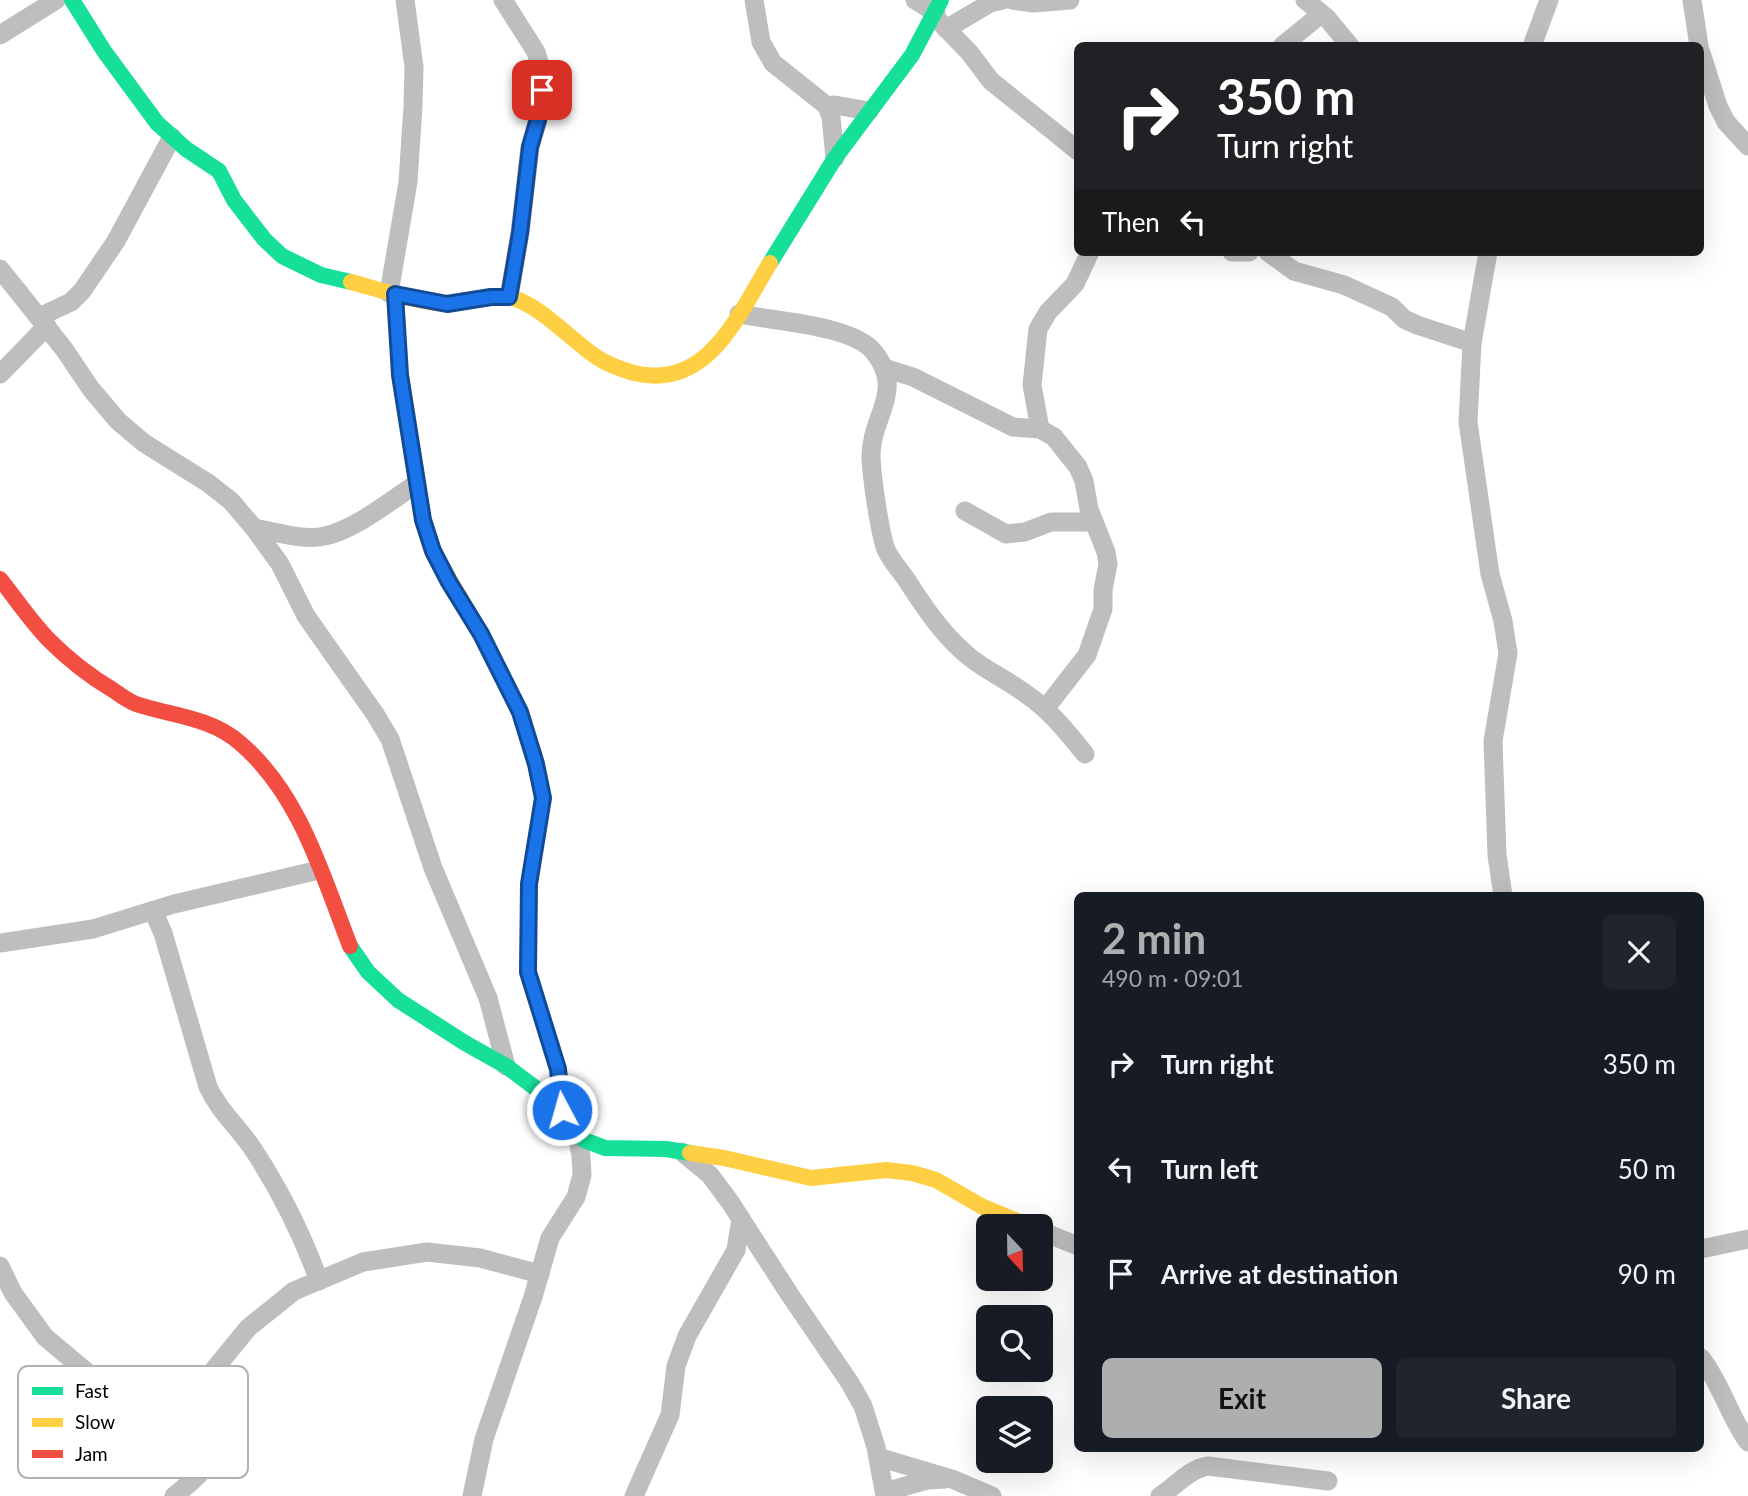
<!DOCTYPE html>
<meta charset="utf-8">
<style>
body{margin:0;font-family:Lato,sans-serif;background:#20242c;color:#f1f3f6;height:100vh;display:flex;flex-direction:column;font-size:26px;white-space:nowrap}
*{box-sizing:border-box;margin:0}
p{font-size:23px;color:#9ea1a6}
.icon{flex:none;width:38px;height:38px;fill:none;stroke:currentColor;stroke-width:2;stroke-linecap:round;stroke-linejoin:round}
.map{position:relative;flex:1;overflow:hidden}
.side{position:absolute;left:1074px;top:892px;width:630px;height:560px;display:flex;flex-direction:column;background:#171b24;border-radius:10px;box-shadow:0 7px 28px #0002}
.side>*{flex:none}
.top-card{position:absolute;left:1074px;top:42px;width:630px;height:214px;border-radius:10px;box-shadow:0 7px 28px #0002;background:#202124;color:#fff;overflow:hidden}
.needle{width:46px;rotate:158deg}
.controls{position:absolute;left:976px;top:1214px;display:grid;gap:14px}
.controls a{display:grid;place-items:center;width:77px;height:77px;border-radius:10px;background:#171b24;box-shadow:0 7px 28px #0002;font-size:35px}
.pin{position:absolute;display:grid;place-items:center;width:60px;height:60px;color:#fff;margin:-30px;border-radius:14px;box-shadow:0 4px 10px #0006}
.me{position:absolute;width:77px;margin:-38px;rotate:354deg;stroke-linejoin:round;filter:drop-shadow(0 0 5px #0008)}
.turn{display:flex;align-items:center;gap:24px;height:147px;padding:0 28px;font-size:32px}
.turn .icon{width:91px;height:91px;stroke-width:2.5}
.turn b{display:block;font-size:49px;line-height:60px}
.then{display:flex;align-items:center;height:66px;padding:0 28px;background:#0003;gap:14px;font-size:26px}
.round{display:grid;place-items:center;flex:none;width:74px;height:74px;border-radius:10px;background:#20242c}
.head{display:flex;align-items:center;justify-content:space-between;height:119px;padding:0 28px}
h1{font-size:42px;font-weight:700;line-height:52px;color:#adaeaf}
.cta{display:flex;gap:14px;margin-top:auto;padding:14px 28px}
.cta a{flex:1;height:80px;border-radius:10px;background:#adaeaf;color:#111;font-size:28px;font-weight:700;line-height:80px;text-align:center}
.cta a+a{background:#20242c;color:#f1f3f6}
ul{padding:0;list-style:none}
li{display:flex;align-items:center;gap:21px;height:105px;padding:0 28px}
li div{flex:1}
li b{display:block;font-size:26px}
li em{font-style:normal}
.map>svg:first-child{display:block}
</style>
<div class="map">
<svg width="1748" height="1496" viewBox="0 0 1748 1496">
<rect width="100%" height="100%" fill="#fff"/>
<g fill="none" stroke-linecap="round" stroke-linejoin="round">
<g stroke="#bebebe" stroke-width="19">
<path d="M503,0l33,52 7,24 -4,40 -9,31 -10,86 -11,64"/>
<path d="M754,0l7,42 12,21 54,43 4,11 4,41"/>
<path d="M915,0l21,13"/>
<path d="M1012,0l22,3 36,-3"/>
<path d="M1305,0l22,18 23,28"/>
<path d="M1692,0l7,46"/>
<path d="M934,16l35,36 22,29 87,70"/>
<path d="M946,29l44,-26 13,-3"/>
<path d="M0,35l56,-35"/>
<path d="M1282,46l39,-32"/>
<path d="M1532,46l17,-46"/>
<path d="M1701,53l17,53 8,16 22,24"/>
<path d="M827,106l8,-1 34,6"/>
<path d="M1232,252h17"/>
<path d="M1268,252l26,19 50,14 48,22 12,12 13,6 55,18"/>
<path d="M1488,252l-16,91 -4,79 22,152 13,47 5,32 -15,88 4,114 6,41"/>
<path d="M0,269l64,80 27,40 27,32 26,22 64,40 23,18 23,27 26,36 26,52 69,98 15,25 43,129 55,130 18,68"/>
<path d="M389,293l19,-111 5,-76 1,-39 -9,-67"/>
<path d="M739,314c34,7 114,11 135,38 32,40 -4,64 -3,106 1,21 8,69 14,89 4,12 16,24 23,35 18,28 38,57 64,77 17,13 37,22 54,35 24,16 41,38 59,60"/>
<path d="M39,317l32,-15 11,-11 34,-50 56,-104"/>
<path d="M884,368l29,9 100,50 27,2 14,8 24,30 6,14 5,28 17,43 2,12 -5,26v19l-16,46 -42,54"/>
<path d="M0,374l47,-48"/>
<path d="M1040,429l-8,-44 6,-56 10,-17 27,-28 15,-32"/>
<path d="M965,511l41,23 19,-2 26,-10h42"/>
<path d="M254,528c22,4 49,13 71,8 31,-7 65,-35 91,-52"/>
<path d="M153,911l10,22 45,154c12,25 30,40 45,62 27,41 49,85 66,132"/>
<path d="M0,943l93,-14 81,-25 145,-34"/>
<path d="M682,1152l28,23 20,27 60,93 60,88 13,23 13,41 9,49"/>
<path d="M1041,1231l37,15"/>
<path d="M1701,1249l47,-10"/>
<path d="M0,1266l13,27 32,44 43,36 27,19 36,12 31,-9 26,-18 40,-49 46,-37 69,-29 64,-10 53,6 60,16"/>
<path d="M1701,1358c20,25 28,58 47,84"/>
<path d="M878,1457l74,22 40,17"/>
<path d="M885,1492l42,-12 19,-1"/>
<path d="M174,1496c53,-41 47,-54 27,-114"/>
<path d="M472,1496l12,-57 49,-142 17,-59 26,-41 6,-22 -1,-19 -5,-25"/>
<path d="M634,1496l36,-81 6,-49 11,-30 49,-86 5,-31"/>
<path d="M1160,1496c16,-10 29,-27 48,-30l120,15"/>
</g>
<g stroke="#16e098" stroke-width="16">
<path d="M72,0l32,51 53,72 29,26 33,22 15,29 30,39 18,17 39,19 30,7"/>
<path d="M770,263l65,-105 77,-103 29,-55"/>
<path d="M350,946l18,26 30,28 67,43 41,23 32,24 24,20 22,30 21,8 61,1 24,4"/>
</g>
<g stroke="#ffcf43" stroke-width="16">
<path d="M351,282c30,8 62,19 93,22 23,1 46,-13 69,-6 29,9 57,41 82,58 11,8 25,13 39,17 74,18 104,-58 136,-110"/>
<path d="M395,294l5,81 23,145 10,31 48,83 39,78 18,62"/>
<path d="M690,1153l34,5 87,20 75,-8 26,3 24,7 47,27 49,20"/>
</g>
<g stroke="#f24e42" stroke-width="16">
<path d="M0,579c16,20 32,44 50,62 18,18 41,36 63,49 7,5 15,11 23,14 36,12 74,13 104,39 60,51 82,131 110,203"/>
<path d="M538,774l5,24 -14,86 -1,88 30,97 4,41"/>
</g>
</g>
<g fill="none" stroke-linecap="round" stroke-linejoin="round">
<defs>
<path id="route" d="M542,90l-3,26 -9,31 -10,86 -11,64h-18l-44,7 -52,-10 5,81 23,145 10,31 16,31 32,52 39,78 16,52 7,34 -14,86 -1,88 30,97 4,41"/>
</defs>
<use href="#route" stroke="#114b97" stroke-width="18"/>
<use href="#route" stroke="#1a73e8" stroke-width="12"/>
</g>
<rect x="18" y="1366" width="230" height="112" rx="10" fill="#fff" stroke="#b2b2b2" stroke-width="2"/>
<rect x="32" y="1387" width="31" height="8" fill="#16e098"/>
<rect x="32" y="1418" width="31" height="9" fill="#ffcf43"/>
<rect x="32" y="1450" width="31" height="8" fill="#f24e42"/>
<g font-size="19" fill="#000">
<text x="75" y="1398">Fast</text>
<text x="75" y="1429">Slow</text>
<text x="75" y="1461">Jam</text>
</g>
</svg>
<div class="controls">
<a><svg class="needle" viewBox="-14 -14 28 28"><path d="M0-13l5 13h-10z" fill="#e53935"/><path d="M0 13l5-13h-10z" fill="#9ea1a6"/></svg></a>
<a><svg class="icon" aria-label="search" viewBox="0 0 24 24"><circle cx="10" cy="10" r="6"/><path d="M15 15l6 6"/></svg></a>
<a><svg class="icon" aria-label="layers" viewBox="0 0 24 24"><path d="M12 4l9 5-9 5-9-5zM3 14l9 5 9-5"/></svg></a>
</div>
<div class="pin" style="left:542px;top:90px;background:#d93025"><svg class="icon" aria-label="arrive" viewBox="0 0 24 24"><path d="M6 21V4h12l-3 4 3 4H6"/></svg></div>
<svg class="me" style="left:562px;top:1110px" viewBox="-20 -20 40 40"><circle r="17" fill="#1a73e8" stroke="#fff" stroke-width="3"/><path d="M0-11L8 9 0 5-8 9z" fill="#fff"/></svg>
<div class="top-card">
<div class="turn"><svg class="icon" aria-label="right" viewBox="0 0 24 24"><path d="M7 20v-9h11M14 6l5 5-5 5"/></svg><div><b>350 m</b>Turn right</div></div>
<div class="then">Then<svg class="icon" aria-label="left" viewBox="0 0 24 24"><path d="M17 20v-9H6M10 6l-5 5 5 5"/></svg></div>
</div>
<section class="side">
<div class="head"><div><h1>2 min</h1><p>490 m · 09:01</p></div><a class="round"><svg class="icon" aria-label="close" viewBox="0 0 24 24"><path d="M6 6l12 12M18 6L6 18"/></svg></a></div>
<ul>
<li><svg class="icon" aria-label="right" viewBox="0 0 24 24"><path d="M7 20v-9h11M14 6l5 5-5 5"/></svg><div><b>Turn right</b></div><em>350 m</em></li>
<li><svg class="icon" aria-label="left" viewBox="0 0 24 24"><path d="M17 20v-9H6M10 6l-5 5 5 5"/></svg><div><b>Turn left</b></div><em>50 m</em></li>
<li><svg class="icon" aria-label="arrive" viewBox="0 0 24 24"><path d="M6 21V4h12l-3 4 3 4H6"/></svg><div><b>Arrive at destination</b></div><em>90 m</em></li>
</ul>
<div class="cta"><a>Exit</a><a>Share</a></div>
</section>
</div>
